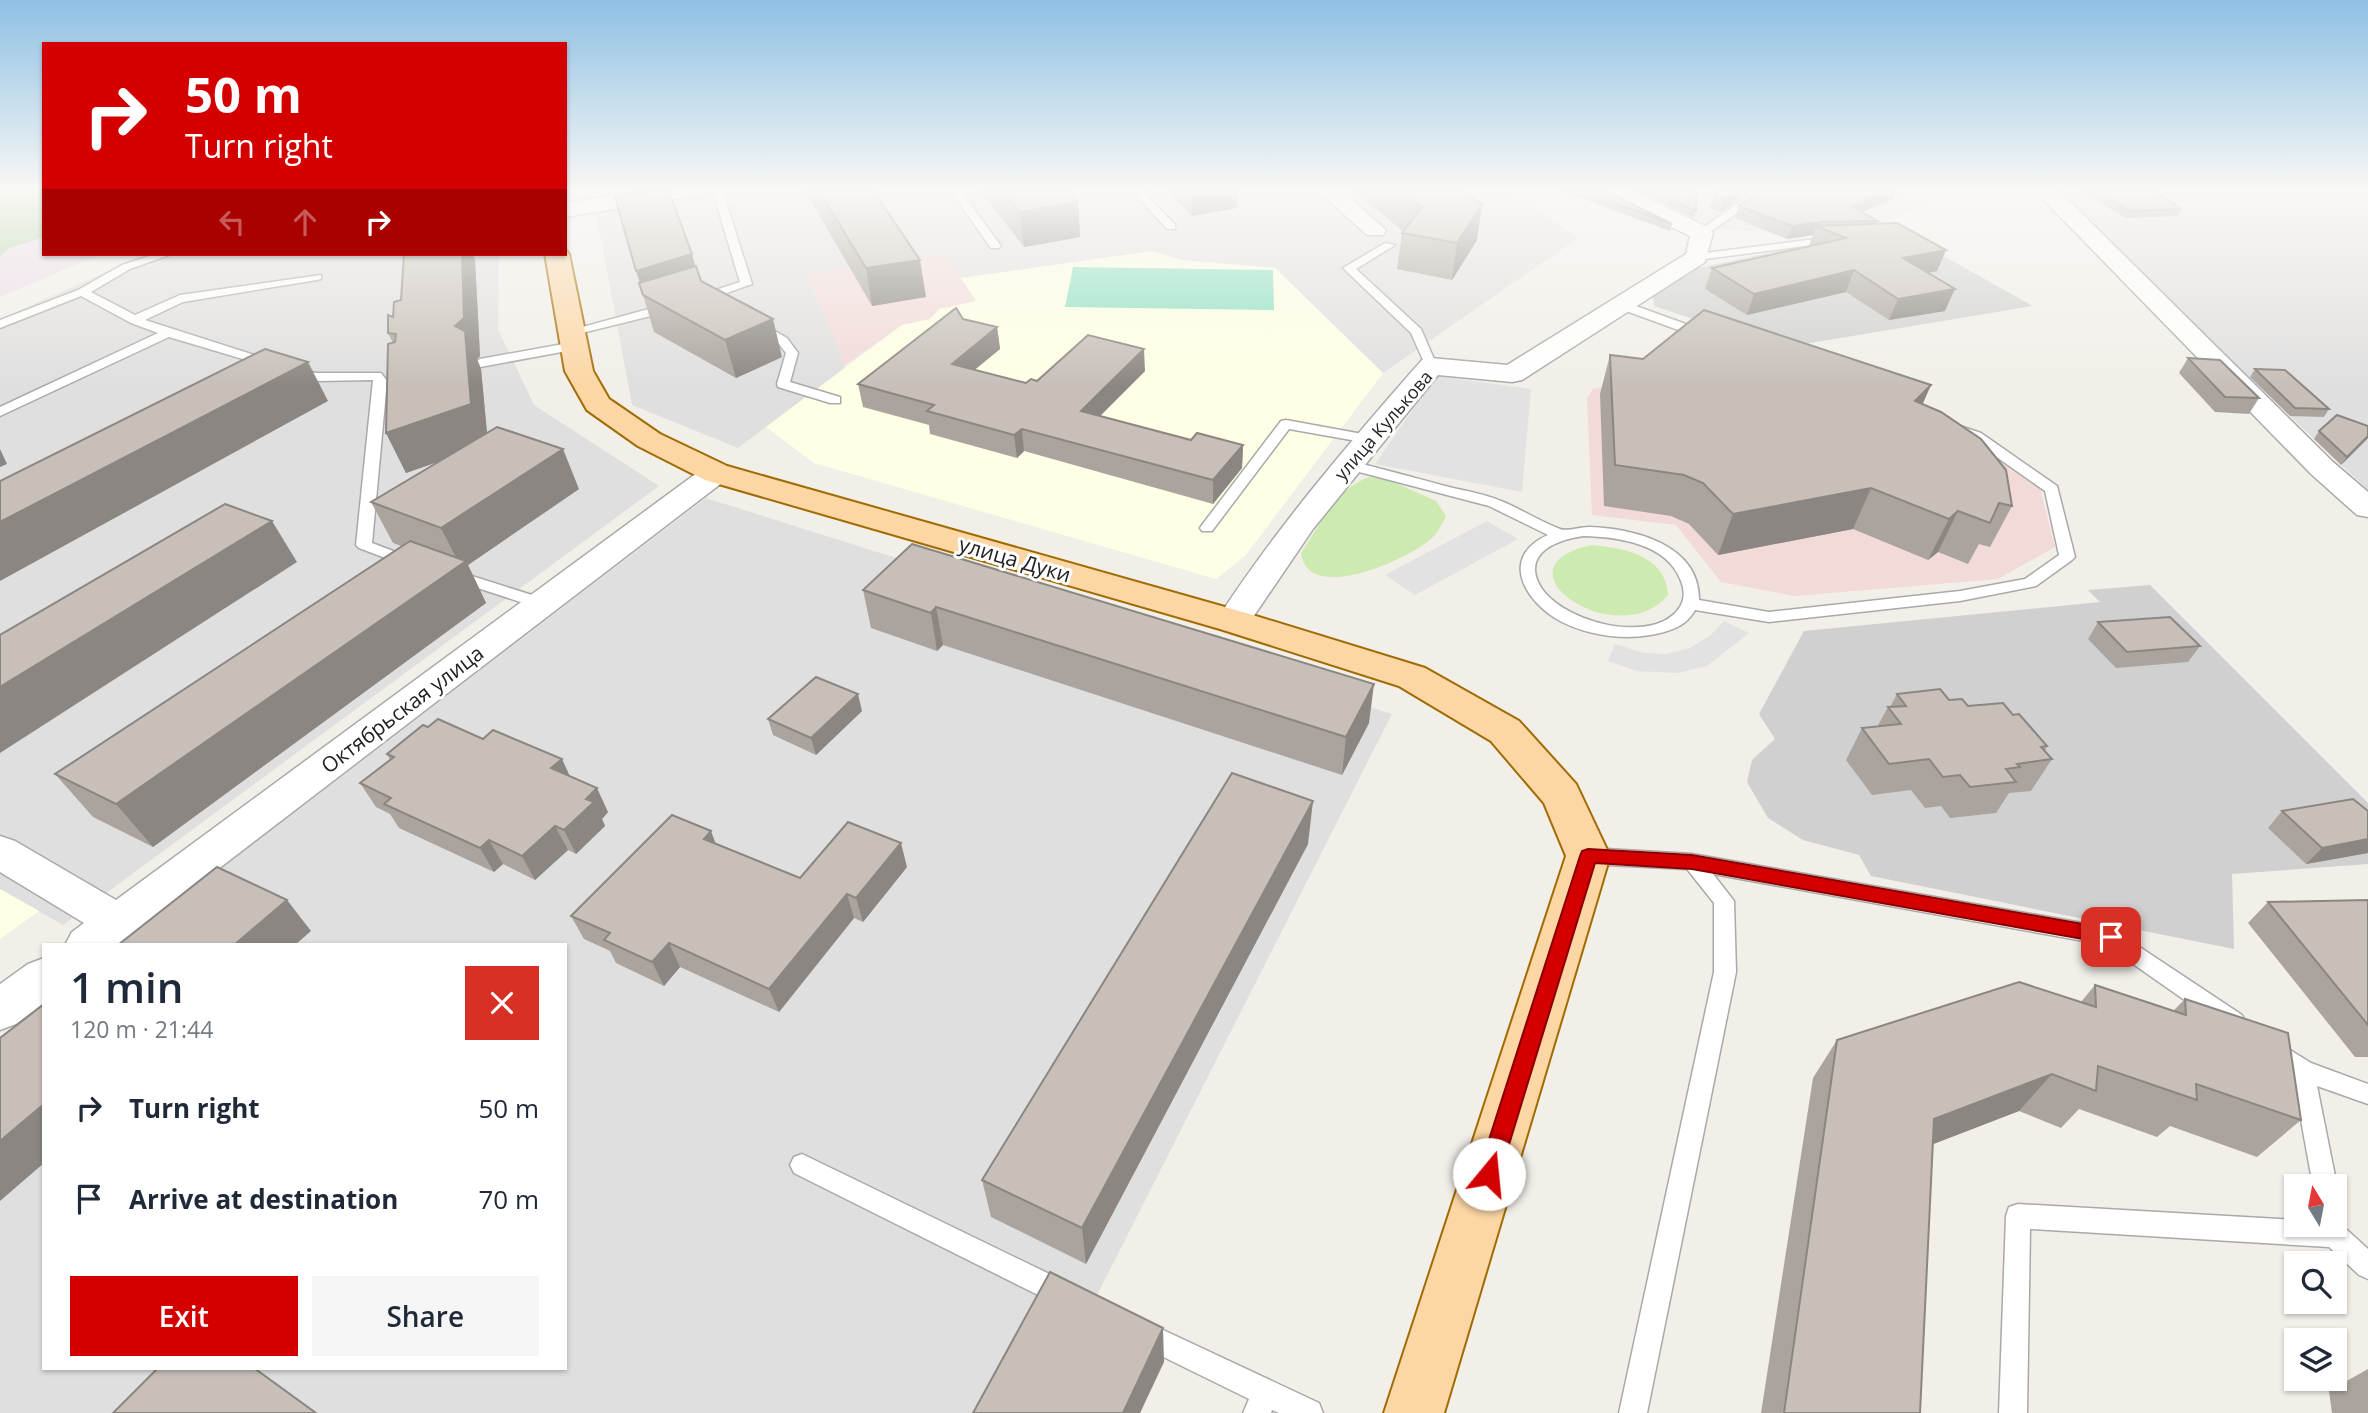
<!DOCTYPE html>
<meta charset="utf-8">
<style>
body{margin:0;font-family:"Open Sans",sans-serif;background:#f6f6f7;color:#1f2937;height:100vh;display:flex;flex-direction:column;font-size:26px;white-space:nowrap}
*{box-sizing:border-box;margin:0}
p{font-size:23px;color:#747a83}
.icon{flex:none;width:38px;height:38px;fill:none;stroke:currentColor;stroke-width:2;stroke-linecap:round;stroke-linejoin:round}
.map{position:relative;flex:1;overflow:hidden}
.drawer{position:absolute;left:42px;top:943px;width:525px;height:427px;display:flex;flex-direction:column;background:#fff;border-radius:0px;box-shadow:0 2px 5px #0004}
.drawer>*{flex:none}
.hud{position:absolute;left:42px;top:42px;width:525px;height:214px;border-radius:0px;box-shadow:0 2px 5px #0004;background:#d40000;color:#fff;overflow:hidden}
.needle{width:46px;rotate:350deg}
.fabs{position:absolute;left:2284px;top:1174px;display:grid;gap:14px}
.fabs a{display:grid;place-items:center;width:63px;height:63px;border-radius:0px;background:#fff;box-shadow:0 2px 5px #0004;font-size:35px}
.pin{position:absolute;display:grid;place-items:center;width:60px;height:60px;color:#fff;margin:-30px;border-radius:14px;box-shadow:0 4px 10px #0006}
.me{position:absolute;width:77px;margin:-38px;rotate:17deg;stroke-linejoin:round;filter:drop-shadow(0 0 5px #0008)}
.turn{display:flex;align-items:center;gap:24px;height:147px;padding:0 28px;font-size:32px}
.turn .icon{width:91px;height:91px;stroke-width:2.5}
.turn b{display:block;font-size:49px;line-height:60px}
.lanes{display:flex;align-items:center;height:66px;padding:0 28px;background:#0003;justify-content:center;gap:35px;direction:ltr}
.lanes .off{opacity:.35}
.round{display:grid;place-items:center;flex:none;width:74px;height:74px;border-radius:0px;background:#f6f6f7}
.summary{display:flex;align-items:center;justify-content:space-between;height:119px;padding:0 28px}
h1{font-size:42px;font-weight:600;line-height:52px}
.primary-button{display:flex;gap:14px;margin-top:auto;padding:14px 28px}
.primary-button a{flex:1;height:80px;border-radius:0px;background:#d40000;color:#fff;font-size:28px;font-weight:600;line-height:80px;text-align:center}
.primary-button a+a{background:#f6f6f7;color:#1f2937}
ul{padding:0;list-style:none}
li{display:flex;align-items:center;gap:21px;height:91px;padding:0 28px}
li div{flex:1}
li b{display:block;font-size:26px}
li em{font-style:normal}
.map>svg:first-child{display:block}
</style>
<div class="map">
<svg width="2368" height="1413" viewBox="0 0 2368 1413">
<rect width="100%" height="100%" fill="#f2efe9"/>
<g fill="#e0dfdf">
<path d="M702,189h805l71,49 -195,135 -108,-105 -93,-8 -31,-8 -190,26 -17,-24 -138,20 25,55 14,39 -107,80 -106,-43 -37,-199z"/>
<path d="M1630,189h263l34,16 -84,30 -119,-5z"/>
<path d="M2060,189h308v301l-263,-250z"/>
<path d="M146,254h353l-1,75 36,76 125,81 -596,439 -63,-36v-570z"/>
<path d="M706,498l686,216 -301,593 73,55 -24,51h-1140v-375l44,-34v364h521v-423h-444z"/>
</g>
<g fill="#f2dad9">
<path d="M944,254l33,47 -38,8 -9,10 -28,6 -58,41 -13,-37 -25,-55z"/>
<path d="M1611,385l354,49 75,54 15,59 -57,32 -204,17 -73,-14 -45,-57 -84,-10 -5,-117 6,-9z"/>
</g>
<path fill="#ebdbe8" d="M44,237v17h57l-101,43v-41l10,-8z"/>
<g fill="#ffffe5">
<path d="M1152,251l30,9 93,8 108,105 -138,183 -29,23 -402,-116 -48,-36 136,-102 28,-6 9,-10 37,-8 -15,-23z"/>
<path d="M0,889l39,22 -39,28z"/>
</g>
<g fill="#d0d0d0">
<path d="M1922,244l111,62 -253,42 -126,-42 -1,-11 35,-25 117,-25z"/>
<path d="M2150,585l218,218v61l-136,10 2,75 -363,-73 -12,-21 -56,-15 -35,-22 -21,-36 5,-22 23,-21 -16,-25 45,-83 296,-29 -12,-12z"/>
</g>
<g fill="#cdebb0">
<path d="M1369,477l20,3 47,21 10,15c-4,8 -8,17 -15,23 -24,21 -123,66 -130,14 18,-27 36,-65 68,-76z"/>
<path d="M1592,545c33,3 74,11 76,50 -49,60 -181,-28 -76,-50z"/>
</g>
<path fill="#add19e" d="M0,189h44v48l-34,11 -10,8z"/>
<path fill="#88e0be" d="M1073,267l200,3 1,40 -209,-3z"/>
<g fill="#e2e2e2">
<path d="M1436,376l95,13 -9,103 -147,-28z"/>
<path d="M1487,521l31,18 -103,56 -30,-20z"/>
<path d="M1724,621l25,12 -42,33 -30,7 -40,-2 -29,-10 7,-17 29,9 22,1 24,-6 21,-13z"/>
</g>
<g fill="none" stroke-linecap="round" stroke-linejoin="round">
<defs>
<g id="lane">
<path d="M712,189h10l30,95 -51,18 -6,-4 2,-2 43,-14z"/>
<path d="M949,189h10l42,57 -2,2h-8z"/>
<path d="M1130,189h11l34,36v4h-8z"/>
<path d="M1759,189h12l-65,46h-8v-4z"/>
<path d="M1832,237l5,3 -1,2 -139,18 -6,-3 6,-3z"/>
<path d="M1385,243l10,2 -39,24 65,60 16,37 -2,3h-8l-16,-36 -68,-65z"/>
<path d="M156,254h16l-42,15 -39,23 44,23 45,-20 141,-20v4l-4,1 -134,22 -38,18 156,50 15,3h65l6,8 -15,162 42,16 3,3 -3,3h-10l-45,-17 -3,-3 17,-165 -57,1 -147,-44 -169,79v-9l158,-74 -27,-10 -50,-27 -81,32v-8l78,-30 44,-25z"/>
<path d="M1622,301l86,31 2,3 -10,3 -82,-30v-6z"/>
<path d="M671,303l4,1v6l-105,26 -6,-4z"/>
<path d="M757,321l30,17 11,15 -8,29 50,15v6h-10l-52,-16 -1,-3 9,-31 -7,-9 -26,-16v-6z"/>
<path d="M574,342l6,4 -2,3 -98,18 -6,-4 6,-4z"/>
<path d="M1286,420l82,15 7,4 -7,4 -79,-14 -77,102h-10l-2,-3 2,-3 79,-104z"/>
<path d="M1954,424l27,9 76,53 18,71 -3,3 -36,26 -76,15 -191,21 -74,-12c-9,17 -27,22 -45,25 -29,5 -62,0 -88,-13 -37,-19 -64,-65 -14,-87l-59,-29 -149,-39 -2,-3 7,-4c35,8 70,18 104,27 17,4 36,7 52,14 20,8 38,20 59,28 8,3 21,-3 31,-2 44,2 109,18 108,73l70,12 191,-21 65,-12 34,-24 -14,-64 -74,-52 -22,-8v-6zM1584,536c34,1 83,7 97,45 4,10 4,21 -4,30 -29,34 -119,10 -138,-27 -16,-32 20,-45 45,-48z"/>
<path d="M456,571l92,29 2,4 -8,5 -92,-30 -2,-3 2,-3z"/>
<path d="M1588,848l104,6 419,74 131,87 3,7 -3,7 -8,3 -8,-3 -120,-84 -393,-71 21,27 2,71 -89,441h-28l95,-441v-69l-27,-34 -99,-5 -7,-3 -3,-5 3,-5z"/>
<path d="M2274,1040l37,23 57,21v20l-51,-18 20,100 -3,6v-6h-21l-20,-110 -27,-19 -3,-7 3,-7z"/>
<path d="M802,1154l270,131 4,9 -4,9 -9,4 -9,-4 -260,-130 -4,-8 4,-8z"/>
<path d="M2018,1204l278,16v5h38v-11l7,2 4,12 23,21v30l-9,-4 -30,-28 -299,-18 -3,184h-28l7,-197 3,-9z"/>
<path d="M1144,1321l175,82 4,10h-44l-7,-3 -1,3h-28l6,-14 -114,-56 -4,-9 4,-9z"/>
</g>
<g id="street">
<path d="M657,189h55l-3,5 -8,1 -136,22v-14z"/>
<path d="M1316,189h24l46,41 -3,5h-16z"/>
<path d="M1599,189h29l82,39 3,5 -8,29 -183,118 -10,2 -74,-7 -125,154 -68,100 -12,3 -12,-3 -5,-8c60,-93 133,-178 206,-261l9,-2 76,7 179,-111 4,-18 -88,-42z"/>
<path d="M2033,189h24l276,273 35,30v25l-11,-2 -46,-41z"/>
<path d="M716,464l11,3 4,6 -4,6 -608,466h-54l7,-13 12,-9 -84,-51v-36l15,5 101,59 589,-433z"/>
<path d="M44,958v45l-28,21 -16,6v-46l28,-20z"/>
</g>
<path id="primary" d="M565,249l4,5 24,117 16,28 51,35 67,32 519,147 179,55 94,53 57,63 34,72 -166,557h-60l182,-557 -22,-53 -53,-62 -92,-55 -179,-57 -515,-149 -67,-34 -51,-36 -22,-39 -20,-117h20z"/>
</defs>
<use href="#lane" stroke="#a9a9a9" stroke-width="3"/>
<use href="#street" stroke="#a9a9a9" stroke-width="3"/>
<use href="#primary" stroke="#a06b00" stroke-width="4"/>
<use href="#lane" fill="#fff" fill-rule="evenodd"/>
<use href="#street" fill="#fff" fill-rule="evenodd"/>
<use href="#primary" fill="#fcd6a4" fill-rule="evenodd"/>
</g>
<g fill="#aba49e">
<path d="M804,189h68l54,108 -54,9z"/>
<path d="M979,189h88l11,13 2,35 -56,10z"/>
<path d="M1164,189h73v19l-45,8z"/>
<path d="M1351,189h109l17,51 -25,40 -55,-11 5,-36 1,-2z"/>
<path d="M1602,189l70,35 -2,7 -111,-41z"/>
<path d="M1635,189h61v22l-2,7z"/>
<path d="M1721,189h33l-33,23 -11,-4 4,-12z"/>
<path d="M1762,189h134l-3,10 -31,13 15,9 -1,3 70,26 -9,21 -9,2 17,38 -56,9 -43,-28 -99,23 -42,-26 7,-21 97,-22 4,-11 -26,4 -52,-21 4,-12z"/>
<path d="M2077,189h74l30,20 -3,7 -53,2z"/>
<path d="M475,260l5,96 -3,3 4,10 6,64 92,56 -111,76 18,38 -333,244 -60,-30 -38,-43 346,-228 -8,-3 -22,-41 67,-40 -32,11 -20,-40 7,-90 -5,-10 13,-33z"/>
<path d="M701,281l81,76 -46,21 -82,-46 -11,-37z"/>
<path d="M963,319l34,8 3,22 -26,21 52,13 11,-2 108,-10 -45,45 91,24 52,5 -1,23 -29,36 -189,-53 -7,7 -87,-24 -1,-9 -66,-18 -5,-23z"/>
<path d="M1610,355l313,49 89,102 -22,41 -11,-3 -11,20 -30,-12 -10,8 -75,-31 -135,26 -29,-31 -18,-8 -67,-10 -4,-112z"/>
<path d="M2188,358l71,40 -10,16 -34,-2 -36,-39z"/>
<path d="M2255,369l74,40 -5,8 -34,-1 -40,-39z"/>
<path d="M2368,426v12l-27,27 -27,-26 5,-8z"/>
<path d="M912,544l457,179 -27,52 -399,-130 -6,6 -66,-23 -8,-38z"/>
<path d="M2098,622l102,24 -12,16 -72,6 -28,-29z"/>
<path d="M1897,694l52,6 19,6 45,9 34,31 -2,5 7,8 -21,32 -22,2 -13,20 -46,5 -9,-12 -16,2 -14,-18 -39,5 -26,-35 16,-32 15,-1 11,-20h2z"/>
<path d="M862,711l-46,44 -43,-20 -5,-16z"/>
<path d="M428,727l142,49 38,36 -6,7 3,7 -29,28 -8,-4 -33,30 -32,-16 -9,8 -95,-44 -9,-14 -14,-7 -16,-24 30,-23 -3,-6z"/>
<path d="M2282,811h86v42l-62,11 -38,-36z"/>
<path d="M716,844l84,34 107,-11 -44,55 -9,-4 -75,94 -99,-45 -16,19 -48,-23 -6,-12 -26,-12 -13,-23z"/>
<path d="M1308,844l-222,420 -95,-47 -9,-37z"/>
<path d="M2368,900v157h-13l-107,-134 20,-21z"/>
<path d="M2095,985l78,26 12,-12 116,121 -44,37 -87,-31 -13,11 -78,-28 -18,19 -42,-17 -86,33 -13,269h-159l52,-335 24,-38 244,-38z"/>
<path d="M2368,1369v44h-36l-3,-22z"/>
</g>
<g fill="#8b8681">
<path d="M1192,189h45v19l-45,8z"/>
<path d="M1740,189h14l-33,23 3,-12z"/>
<path d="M1891,189h5l-3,10 -46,19 5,-12z"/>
<path d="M1078,202l2,35 -56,10 -4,-35z"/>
<path d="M1482,204l-5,36 -25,40 5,-37z"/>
<path d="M1821,222l-2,6 -3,-2 -3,9 -26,4 5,-13z"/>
<path d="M1946,250l-9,21 -42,8 8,-21z"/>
<path d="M462,254h11l2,6 5,96 -3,3 4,10 7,75 -82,29 -20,-40z"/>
<path d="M692,254l10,37 -58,4 -8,-24z"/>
<path d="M920,260l6,37 -54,9 -6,-38z"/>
<path d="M1854,270l-8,22 -99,23 7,-21z"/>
<path d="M1955,289l-10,22 -56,9 9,-21z"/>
<path d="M773,319l9,38 -46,21 -11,-38z"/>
<path d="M997,327l3,22 -45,37 -3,-22z"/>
<path d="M1144,349l1,22 -63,63 -1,-23z"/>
<path d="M308,362l20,39 -328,180v-59z"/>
<path d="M1931,385l-17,39 1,-23z"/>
<path d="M1022,429l2,22 -7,7 -3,-23z"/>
<path d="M2368,436v2l-27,27 6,-8z"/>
<path d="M1243,445l-1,23 -29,36v-24z"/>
<path d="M0,449l7,15 -7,3z"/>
<path d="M563,449l16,40 -111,76 18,38 -333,244 -37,-43 344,-239 -19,-37z"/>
<path d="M1871,488l-18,41 -135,26 15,-41z"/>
<path d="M1958,511l-20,41 -10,8 21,-41z"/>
<path d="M272,521l25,41 -297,191v-66z"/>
<path d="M936,607l7,38 -6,6 -6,-38z"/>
<path d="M1374,684l-5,39 -27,52 4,-38z"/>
<path d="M858,694l4,17 -46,44 -5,-17z"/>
<path d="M562,759l11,24 -22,-15z"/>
<path d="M597,788l11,24 -6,7 3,7 -29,28 -12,-24 22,-31z"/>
<path d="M1313,801l-5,43 -222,420 -4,-36z"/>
<path d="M555,826l13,24 -33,30 -13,-24z"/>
<path d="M711,831l9,24 -16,-16z"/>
<path d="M2368,839v14l-62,11 16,-16z"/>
<path d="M489,840l14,24 -9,8 -14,-24z"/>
<path d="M901,843l6,24 -44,55 -7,-24z"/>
<path d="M847,894l7,24 -75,94 -10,-23z"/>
<path d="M287,900l24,31 -16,14h-61z"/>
<path d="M669,943l11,24 -16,19 -12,-24z"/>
<path d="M2052,1074l-33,37 -114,44 29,-36z"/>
<path d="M44,1104v59l-44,38v-60z"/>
<path d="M1163,1328l1,34 -24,51h-17z"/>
</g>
<g fill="#c7bfb8" stroke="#8b8681" stroke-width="2">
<path d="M665,189h3l24,65 -56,17 -21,-74z"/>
<path d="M818,189h54l48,71 -54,8z"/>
<path d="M1002,189h65l11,13 -58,10z"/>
<path d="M1399,189h61l22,15 -25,39 -55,-10 20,-26z"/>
<path d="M1578,189h24l70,35z"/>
<path d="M1651,189h45v22z"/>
<path d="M1721,189h19l-16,11 -10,-4z"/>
<path d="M1762,189h129l-39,17 25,15 -56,1 -29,4 -53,-20z"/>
<path d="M2092,189h59l30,20 -52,2z"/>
<path d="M1897,223l49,27 -43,8 52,31 -57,10 -44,-29 -100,24 -42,-26 134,-30 -30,-12z"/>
<path d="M404,254h58l2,64 -9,8 10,5 6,73 -85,29 2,-89 7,-2 1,-8 -8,-1v-18l5,2 1,-15 7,-2z"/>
<path d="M696,266l5,15 72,38 -48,21 -82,-45 -4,-12z"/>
<path d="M956,308l7,11 34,8 -45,37 74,19 5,-4 6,2 51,-46 56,14 -63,62 110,29 6,-7 46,12 -30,35 -191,-51 -8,6 -87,-24 7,-6 -76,-21z"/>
<path d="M1704,310l227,75 -16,16 26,11 40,27 25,31 6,36 -13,-3 -9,20 -32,-12 -9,8 -78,-31 -138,26 -30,-31 -19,-8 -69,-10 -5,-110 33,4z"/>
<path d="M265,349l43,13 -308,160v-41z"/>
<path d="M2188,358l32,2 39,38 -34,-1z"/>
<path d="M2255,369l30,1 44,39 -34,-1z"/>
<path d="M2337,415l31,11v10l-21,21 -28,-26z"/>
<path d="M497,427l66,22 -122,79 -70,-26z"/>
<path d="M225,504l47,17 -272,166v-52z"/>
<path d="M410,541l56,20 -350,243 -61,-30z"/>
<path d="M912,544l462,140 -28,53 -410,-130 -5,6 -68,-23z"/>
<path d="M2170,617l30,29 -73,6 -29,-30z"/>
<path d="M816,677l42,17 -47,44 -43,-19z"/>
<path d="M1940,689l9,11 13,-1 6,7 35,-3 10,12 6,-1 28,32 -6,1 11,12 -35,5 3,3 -14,2 10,13 -46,5 -10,-12 -17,2 -14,-18 -40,5 -27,-36 39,-4 -13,-17 18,-1 -9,-12z"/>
<path d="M438,719l45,20 10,-9 69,29 -11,9 46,20 -11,11 8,3 -30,28 -9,-4 -33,30 -33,-16 -9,8 -96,-44 7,-6 -31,-15 34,-26 -7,-3 36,-29 5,2z"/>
<path d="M1232,773l81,28 -231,427 -100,-48z"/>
<path d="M2353,799l15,12v28l-46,9 -40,-37z"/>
<path d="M672,815l39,16 -7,8 96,39 48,-56 53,21 -45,55 -9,-4 -78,95 -100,-46 -17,19 -48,-22 6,-7 -39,-17z"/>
<path d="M217,867l70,33 -53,45h-116z"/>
<path d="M2368,900v125l-100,-123z"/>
<path d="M2019,982l77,25 -1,-22 91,30 -1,-16 103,34 13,87 -105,-36 1,16 -99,-34 -2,25 -44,-17 -118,45 -14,294h-136l53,-373z"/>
<path d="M44,1004v100l-44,37v-103z"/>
<path d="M1050,1272l113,56 -40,85h-150z"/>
<path d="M158,1368h96l62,45h-203z"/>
</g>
<linearGradient id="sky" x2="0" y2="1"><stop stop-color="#8fc0e4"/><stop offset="0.49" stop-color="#f9f8f5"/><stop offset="1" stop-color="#f9f8f5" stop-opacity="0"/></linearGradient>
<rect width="2368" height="387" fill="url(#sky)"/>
<path fill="#d40000" stroke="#8a0000" stroke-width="2" d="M1588,849l104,6 419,74 7,2 3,6 -3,5 -7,2 -419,-75 -97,-6 -95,311 -4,8 -7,3 -8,-3 -3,-8 102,-318 2,-5z"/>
<g text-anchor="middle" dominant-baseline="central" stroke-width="6" stroke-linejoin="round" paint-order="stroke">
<g font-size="18" fill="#222" stroke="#fff">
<text transform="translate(1383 425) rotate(-49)">улица Кулькова</text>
</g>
<g font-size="21" fill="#222" stroke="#fff">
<text transform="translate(1015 559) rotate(16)">улица Дуки</text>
<text transform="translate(402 709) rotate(-37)">Октябрьская улица</text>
</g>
</g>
</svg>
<div class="fabs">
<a><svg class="needle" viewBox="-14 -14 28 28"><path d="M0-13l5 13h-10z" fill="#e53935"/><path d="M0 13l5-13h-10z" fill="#747a83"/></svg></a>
<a><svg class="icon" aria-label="search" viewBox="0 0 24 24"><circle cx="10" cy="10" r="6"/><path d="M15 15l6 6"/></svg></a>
<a><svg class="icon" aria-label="layers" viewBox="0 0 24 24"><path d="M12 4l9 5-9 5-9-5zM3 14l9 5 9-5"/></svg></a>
</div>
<div class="pin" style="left:2111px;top:937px;background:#d93025"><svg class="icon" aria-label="arrive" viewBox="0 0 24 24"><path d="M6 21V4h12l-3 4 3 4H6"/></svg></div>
<svg class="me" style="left:1489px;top:1174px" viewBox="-20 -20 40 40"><circle r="19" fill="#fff"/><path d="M0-13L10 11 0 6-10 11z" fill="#d40000"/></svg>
<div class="hud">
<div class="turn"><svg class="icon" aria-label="right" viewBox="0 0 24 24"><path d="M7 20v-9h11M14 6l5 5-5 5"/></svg><div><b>50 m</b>Turn right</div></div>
<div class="lanes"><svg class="icon off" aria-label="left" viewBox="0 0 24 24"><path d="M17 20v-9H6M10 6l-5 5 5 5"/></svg><svg class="icon off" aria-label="ahead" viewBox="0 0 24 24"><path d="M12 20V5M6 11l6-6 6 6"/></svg><svg class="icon" aria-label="right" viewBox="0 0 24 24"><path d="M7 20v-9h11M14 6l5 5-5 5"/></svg></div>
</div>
<section class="drawer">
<div class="summary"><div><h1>1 min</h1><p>120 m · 21:44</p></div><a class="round" style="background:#d93025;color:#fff"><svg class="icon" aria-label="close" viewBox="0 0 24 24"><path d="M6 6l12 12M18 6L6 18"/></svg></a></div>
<ul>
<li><svg class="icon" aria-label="right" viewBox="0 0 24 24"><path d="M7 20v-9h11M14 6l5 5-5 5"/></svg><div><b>Turn right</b></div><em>50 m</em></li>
<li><svg class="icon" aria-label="arrive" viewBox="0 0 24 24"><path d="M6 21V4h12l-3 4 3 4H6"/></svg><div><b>Arrive at destination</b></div><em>70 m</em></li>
</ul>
<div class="primary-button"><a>Exit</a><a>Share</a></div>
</section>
</div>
